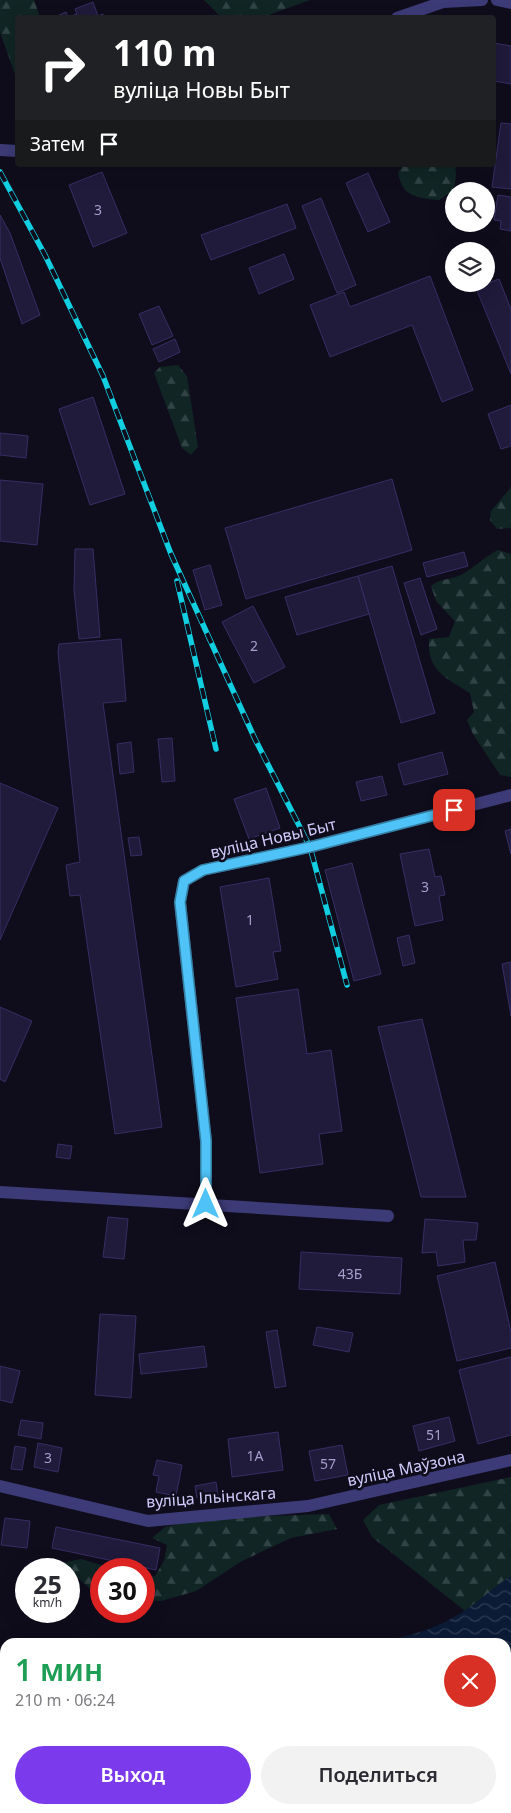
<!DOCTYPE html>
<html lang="ru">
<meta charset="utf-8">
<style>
body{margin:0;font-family:"Noto Sans",sans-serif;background:#f2f2f3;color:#2b2b33;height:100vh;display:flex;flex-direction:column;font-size:19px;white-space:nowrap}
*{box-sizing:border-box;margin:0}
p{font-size:16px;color:#7c7c81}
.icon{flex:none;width:28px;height:28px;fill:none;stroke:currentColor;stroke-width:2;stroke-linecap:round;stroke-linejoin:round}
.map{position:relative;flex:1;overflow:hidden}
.drawer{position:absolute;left:0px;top:1638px;width:511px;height:176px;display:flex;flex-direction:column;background:#fff;border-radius:15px 15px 0 0;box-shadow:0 5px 20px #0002}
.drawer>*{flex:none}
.guide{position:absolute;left:15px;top:15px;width:481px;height:152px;border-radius:5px;box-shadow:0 5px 20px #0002;background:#202124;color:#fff;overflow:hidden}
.controls{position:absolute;left:445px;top:182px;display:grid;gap:10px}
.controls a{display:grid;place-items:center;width:50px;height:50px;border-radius:50%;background:#fff;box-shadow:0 5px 20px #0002;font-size:25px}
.speed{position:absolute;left:15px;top:1558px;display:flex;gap:10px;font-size:25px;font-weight:700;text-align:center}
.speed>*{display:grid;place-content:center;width:65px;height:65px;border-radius:50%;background:#fff;box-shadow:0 5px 20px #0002;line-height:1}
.speed small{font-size:12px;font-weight:400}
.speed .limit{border:8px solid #d22;background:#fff;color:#111}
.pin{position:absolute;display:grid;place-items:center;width:42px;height:42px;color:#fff;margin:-21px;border-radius:10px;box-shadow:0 2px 8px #0006}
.me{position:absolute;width:55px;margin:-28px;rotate:0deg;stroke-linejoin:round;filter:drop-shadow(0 0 4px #0008)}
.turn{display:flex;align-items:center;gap:18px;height:105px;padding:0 15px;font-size:22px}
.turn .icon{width:65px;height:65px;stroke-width:2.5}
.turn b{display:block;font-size:35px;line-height:42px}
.then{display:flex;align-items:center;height:48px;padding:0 15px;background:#0003;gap:10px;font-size:19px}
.round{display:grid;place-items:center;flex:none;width:52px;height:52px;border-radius:26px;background:#f2f2f3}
.headline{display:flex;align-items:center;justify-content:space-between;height:85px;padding:0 15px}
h1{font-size:30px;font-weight:600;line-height:38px;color:#1e9e55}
.cta{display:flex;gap:10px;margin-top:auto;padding:10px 15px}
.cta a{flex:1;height:58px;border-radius:30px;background:#7c3aed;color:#fff;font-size:20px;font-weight:600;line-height:58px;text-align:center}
.cta a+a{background:#f2f2f3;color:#2b2b33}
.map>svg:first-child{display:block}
</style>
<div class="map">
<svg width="511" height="1813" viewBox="0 0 511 1813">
<defs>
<pattern id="forest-firs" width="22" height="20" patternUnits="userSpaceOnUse" patternTransform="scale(1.25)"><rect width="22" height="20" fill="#102524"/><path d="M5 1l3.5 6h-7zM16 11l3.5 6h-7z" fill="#324345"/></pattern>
<pattern id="water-waves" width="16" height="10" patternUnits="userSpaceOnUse" patternTransform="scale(1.25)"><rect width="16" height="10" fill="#0c1b35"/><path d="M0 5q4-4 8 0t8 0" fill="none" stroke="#2e3b53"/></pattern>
</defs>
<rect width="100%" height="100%" fill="#0f0d1c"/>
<g fill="url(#forest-firs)">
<path d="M0,0h34l6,17 -22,1 -1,62 -17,-48z"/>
<path d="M204,0h106l-47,17 -41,1z"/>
<path d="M404,165h51l1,10 -2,15 -15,10c-22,-2 -37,-3 -41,-28z"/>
<path d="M178,365l9,11 11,71 -7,8 -9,-7 -28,-75 6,-6z"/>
<path d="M511,460v68l-14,1 -7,-9 1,-9 20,-24z"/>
<path d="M498,550l13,4v223l-11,-2 -27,-41 -6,-14 7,-8 -4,-19c-24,-15 -43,-22 -41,-54l20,-2 6,-16 -19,-20 -5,-15c9,-8 20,-6 30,-11 13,-7 22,-17 37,-25z"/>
<path d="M511,1477v99l-46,35 -93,-74 -9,-17 16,-15z"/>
<path d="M329,1514l8,15 -46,9 -49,23 -46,30 -35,10 -17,-1v-23l11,-1 9,-15 3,-16 -15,-7 13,-11 43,-9z"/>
<path d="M81,1559l33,10h-13v22l-11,-2 -28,-26z"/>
</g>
<path fill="url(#water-waves)" d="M511,1576v237h-511v-155l5,1v150h501v-167h-132c34,-5 61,-12 90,-31 17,-10 30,-25 47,-35z"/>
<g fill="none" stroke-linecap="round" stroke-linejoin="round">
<g stroke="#61b1f3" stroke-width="1" stroke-dasharray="6 5" stroke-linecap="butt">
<path d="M506,1701l5,-2"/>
<path d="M0,1768l5,-1"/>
</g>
</g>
<g fill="#201a3b" stroke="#382e65">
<path d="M93,2l5,14 5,-2 1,4h-51l13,-6 2,5 9,-3 -2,-5z"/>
<path d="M494,43l17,3v38l-17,-3z"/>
<path d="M501,123l10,1v65l-19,-2z"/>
<path d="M102,172l25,61 -34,14 -24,-62z"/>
<path d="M368,173l22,49 -22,10 -22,-49z"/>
<path d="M498,195l13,2v34l-11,-2 1,-8 -7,-1z"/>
<path d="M321,198l35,87 -19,8 -35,-87z"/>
<path d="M287,204l9,24 -85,32 -10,-25z"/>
<path d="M0,215l10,18 30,82 -18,9 -22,-66z"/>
<path d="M284,254l10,25 -35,15 -10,-26z"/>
<path d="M430,276l43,114 -31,12 -30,-77 -82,32 -20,-52 34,-13 6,15z"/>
<path d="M499,279l12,30v65l-35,-86z"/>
<path d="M159,306l14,30 -21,9 -13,-31z"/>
<path d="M175,339l5,13 -21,10 -6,-13z"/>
<path d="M93,397l32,97 -35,11 -31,-96z"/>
<path d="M511,405v41l-10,3 -13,-35z"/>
<path d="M0,433l28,3 -2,22 -26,-3z"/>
<path d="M392,479l20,71 -166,49 -21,-71z"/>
<path d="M0,480l43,4 -6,61 -37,-4z"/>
<path d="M75,549h18l7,88 -21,2 -5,-49z"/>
<path d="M464,552l4,14 -41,11 -4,-14z"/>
<path d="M210,565l12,40 -17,5 -12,-40z"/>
<path d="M392,566l43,147 -34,10 -43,-147z"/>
<path d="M358,576l11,38 -72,21 -12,-38z"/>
<path d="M420,578l17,51 -16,6 -17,-52z"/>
<path d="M253,606l32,61 -31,16 -32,-61z"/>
<path d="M121,639l5,62 -23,2 59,424 -47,7 -35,-239 -10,1 -4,-31 14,-3 -22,-209 1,-9z"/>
<path d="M172,738l3,43 -13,1 -4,-43z"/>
<path d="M131,742l3,30 -14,2 -3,-30z"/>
<path d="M442,752l6,22 -44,11 -6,-21z"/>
<path d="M382,776l5,19 -26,6 -5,-19z"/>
<path d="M0,783l58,25 -58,132z"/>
<path d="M266,788l14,40 -31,11 -15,-40z"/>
<path d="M511,829v25l-6,-23z"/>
<path d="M139,837l3,18 -11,1 -3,-18z"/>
<path d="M429,849l6,28 6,-1 4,19 -6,1 4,24 -28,6 -15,-72z"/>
<path d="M352,863l29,111 -27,7 -29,-111z"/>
<path d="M269,878l12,73 -8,1 5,27 -42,8 -16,-100z"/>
<path d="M409,935l6,28 -12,3 -6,-28z"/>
<path d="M511,962v54l-9,-52z"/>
<path d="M298,989l9,65 24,-4 11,81 -23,3 4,30 -63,9 -24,-175z"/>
<path d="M0,1007l32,14 -27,61 -5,-3z"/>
<path d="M422,1019l44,178h-45l-43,-170z"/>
<path d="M58,1144l14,2 -2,13 -14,-2z"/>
<path d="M108,1217l20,2 -4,40 -21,-2z"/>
<path d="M425,1219l53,4 -2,17h-13l2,22 -27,4 -2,-14 -14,1z"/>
<path d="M301,1252l101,6 -2,36 -101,-5z"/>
<path d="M495,1262l16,70v16l-54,13 -20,-85z"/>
<path d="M100,1314l36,2 -5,82 -36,-3z"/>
<path d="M317,1327l36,6 -4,19 -36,-7z"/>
<path d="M277,1330l9,56 -11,2 -9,-56z"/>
<path d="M204,1346l3,21 -66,7 -2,-20z"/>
<path d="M511,1357v78l-33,9 -19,-74z"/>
<path d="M0,1366l20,5 -8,32 -12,-3z"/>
<path d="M449,1417l6,24 -36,10 -6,-25z"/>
<path d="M21,1420l22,3 -2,16 -23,-4z"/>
<path d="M278,1432l5,38 -51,7 -4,-38z"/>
<path d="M38,1443l24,5 -4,24 -24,-5z"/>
<path d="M342,1445l6,30 -33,6 -6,-30z"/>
<path d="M15,1446l11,2 -4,22 -11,-1z"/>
<path d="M157,1460l25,5 -6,31 -20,-4 3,-16 -6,-1z"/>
<path d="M216,1482l2,13 -21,3 -2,-12z"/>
<path d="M5,1518l25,3 -3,27 -26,-3z"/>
<path d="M56,1527l104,21 -4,22 -104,-22z"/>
</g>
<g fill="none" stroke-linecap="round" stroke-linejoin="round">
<g stroke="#3d3b77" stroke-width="12">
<path d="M497,0l14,3"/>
<path d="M397,18l46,-16 39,-2"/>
<path d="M0,150l18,1"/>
<path d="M0,1192l388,24"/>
<path d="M206,1204v-63l-26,-239 4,-21 19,-11 107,-23 201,-52"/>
<path d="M0,1486l148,35 160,-15 203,-46"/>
</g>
<defs>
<g id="rail">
<path d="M0,172l45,83 58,121 68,178 84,185 55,108 37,138"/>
<path d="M177,581l39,168"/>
</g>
</defs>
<use href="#rail" stroke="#11cfe1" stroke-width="5.5"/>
<use href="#rail" stroke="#0f0d1c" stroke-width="4" stroke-dasharray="11" stroke-linecap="butt"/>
</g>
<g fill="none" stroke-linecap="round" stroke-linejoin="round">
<defs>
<path id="route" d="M206,1204v-63l-26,-239 4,-21 19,-11 107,-23 144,-37"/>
</defs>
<use href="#route" stroke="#337fa1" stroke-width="12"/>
<use href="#route" stroke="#4fc3f7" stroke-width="9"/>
</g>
<g text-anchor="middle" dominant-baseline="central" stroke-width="5" stroke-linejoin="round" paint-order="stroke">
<g font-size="14" fill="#a49fcb">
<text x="98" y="209">3</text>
<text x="254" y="645">2</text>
<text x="425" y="886">3</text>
<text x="250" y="919">1</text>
<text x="350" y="1273">43Б</text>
<text x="434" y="1434">51</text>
<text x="255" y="1455">1А</text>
<text x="48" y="1457">3</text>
<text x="328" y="1463">57</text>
</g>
<g font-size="16" fill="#d0cbfb" stroke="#0f0d1c">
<text transform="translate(273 838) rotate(-13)">вуліца Новы Быт</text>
<text transform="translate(406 1468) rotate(-12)">вуліца Маўзона</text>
<text transform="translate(211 1497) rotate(-4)">вуліца Ільінскага</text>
</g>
</g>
</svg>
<div class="controls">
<a><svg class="icon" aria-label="search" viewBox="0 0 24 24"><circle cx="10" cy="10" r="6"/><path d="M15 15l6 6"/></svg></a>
<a><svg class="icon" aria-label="layers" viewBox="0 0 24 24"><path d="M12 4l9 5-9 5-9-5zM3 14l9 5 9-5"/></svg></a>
</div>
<div class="speed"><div>25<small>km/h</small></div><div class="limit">30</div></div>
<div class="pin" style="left:454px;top:810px;background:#d93025"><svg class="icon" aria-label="arrive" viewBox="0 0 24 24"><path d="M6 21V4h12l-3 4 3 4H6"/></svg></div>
<svg class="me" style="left:206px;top:1204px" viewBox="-20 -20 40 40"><path d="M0-17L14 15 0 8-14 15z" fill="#4fc3f7" stroke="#fff" stroke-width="4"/></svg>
<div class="guide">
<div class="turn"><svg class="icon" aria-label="right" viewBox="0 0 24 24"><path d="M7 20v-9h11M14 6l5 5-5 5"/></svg><div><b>110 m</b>вуліца Новы Быт</div></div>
<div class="then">Затем<svg class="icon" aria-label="arrive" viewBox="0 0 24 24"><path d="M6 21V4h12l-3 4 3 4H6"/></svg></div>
</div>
<section class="drawer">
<div class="headline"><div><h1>1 мин</h1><p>210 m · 06:24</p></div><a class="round" style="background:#d93025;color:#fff"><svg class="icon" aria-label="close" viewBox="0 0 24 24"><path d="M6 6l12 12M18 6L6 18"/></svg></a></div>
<div class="cta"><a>Выход</a><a>Поделиться</a></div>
</section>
</div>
